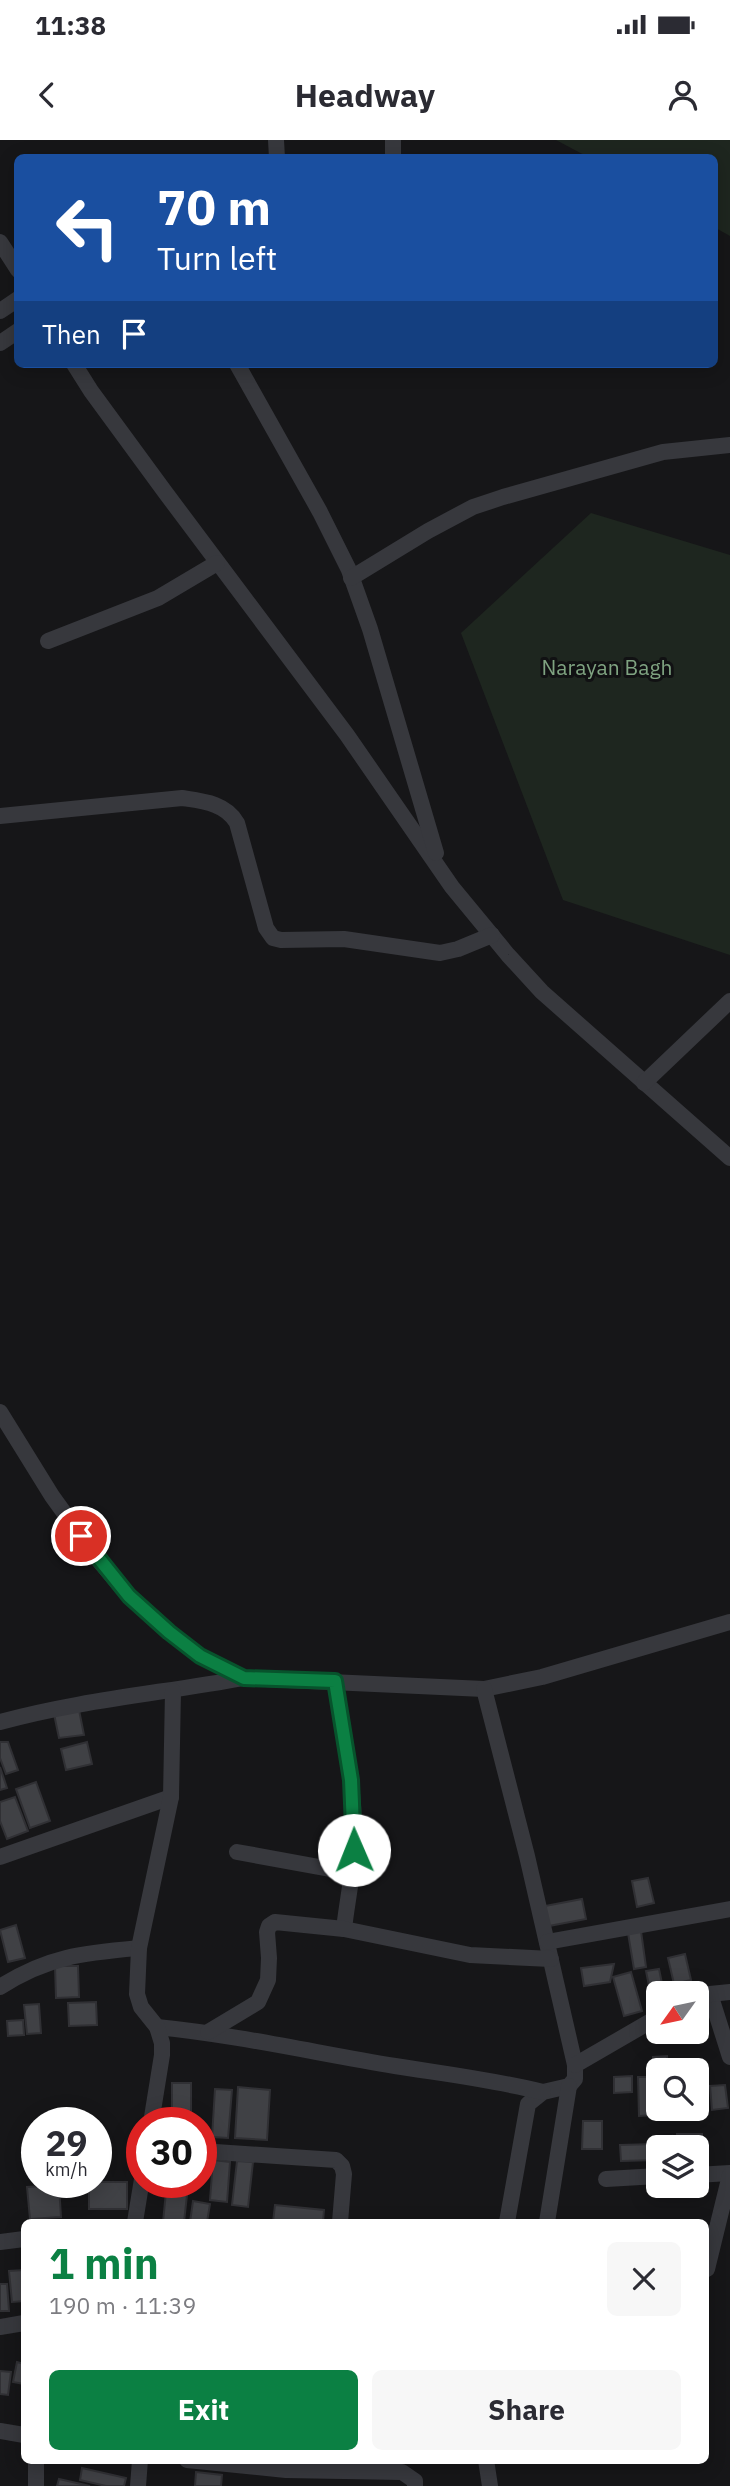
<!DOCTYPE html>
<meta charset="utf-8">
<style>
body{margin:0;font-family:"IBM Plex Sans",sans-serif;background:#f7f7f7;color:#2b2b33;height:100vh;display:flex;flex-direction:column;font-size:26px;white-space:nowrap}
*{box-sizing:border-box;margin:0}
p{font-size:23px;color:#7c7c81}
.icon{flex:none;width:38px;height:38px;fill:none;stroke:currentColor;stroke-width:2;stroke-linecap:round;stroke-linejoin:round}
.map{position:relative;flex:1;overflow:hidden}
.panel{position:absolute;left:21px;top:2079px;width:688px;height:245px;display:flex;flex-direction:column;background:#fff;border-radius:10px;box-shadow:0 4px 18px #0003}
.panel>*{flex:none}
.hud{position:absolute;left:14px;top:14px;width:704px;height:214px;border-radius:10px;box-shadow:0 4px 18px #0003;background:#1a4fa0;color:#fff;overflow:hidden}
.needle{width:46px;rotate:237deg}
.fabs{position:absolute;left:646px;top:1841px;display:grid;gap:14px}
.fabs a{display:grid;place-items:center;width:63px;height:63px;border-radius:10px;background:#fff;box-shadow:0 4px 18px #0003;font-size:35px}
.speed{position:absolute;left:21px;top:1967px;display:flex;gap:14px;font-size:35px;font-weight:700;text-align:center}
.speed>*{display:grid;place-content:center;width:91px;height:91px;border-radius:50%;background:#fff;box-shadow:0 4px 18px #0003;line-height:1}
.speed small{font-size:18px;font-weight:400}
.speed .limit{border:10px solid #d22;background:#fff;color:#111}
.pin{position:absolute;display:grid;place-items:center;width:60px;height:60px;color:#fff;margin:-30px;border:4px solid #fff;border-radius:50%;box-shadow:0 2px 7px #0007}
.me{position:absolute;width:77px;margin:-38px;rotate:359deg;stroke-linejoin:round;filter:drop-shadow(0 0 5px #0008)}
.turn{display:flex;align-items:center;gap:24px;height:147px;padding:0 28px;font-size:32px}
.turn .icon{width:91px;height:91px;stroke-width:2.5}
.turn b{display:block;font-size:49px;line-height:60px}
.then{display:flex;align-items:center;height:66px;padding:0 28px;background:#0003;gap:14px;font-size:26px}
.round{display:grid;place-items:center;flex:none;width:74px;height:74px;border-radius:10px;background:#f7f7f7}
.headline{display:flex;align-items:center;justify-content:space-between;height:119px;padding:0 28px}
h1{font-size:42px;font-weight:800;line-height:52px;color:#0b8043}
.cta{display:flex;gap:14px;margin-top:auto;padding:14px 28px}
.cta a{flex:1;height:80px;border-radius:10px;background:#0b8043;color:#fff;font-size:28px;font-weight:800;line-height:80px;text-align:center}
.cta a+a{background:#f7f7f7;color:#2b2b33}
.status{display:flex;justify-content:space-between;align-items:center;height:49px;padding:0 35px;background:#fff;direction:ltr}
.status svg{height:19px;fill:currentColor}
header{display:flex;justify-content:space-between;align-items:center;height:91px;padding:0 28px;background:#fff;font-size:32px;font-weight:800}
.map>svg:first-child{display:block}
</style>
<div class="status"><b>11:38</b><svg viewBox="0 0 49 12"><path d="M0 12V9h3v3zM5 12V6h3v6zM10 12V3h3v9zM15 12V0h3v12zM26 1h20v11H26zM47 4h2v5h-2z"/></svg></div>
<header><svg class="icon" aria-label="back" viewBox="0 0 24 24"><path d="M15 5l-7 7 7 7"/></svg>Headway<svg class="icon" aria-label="person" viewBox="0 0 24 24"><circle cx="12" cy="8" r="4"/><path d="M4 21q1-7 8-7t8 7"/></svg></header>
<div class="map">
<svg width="730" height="2346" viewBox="0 0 730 2346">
<rect width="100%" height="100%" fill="#161618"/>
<g fill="#1e261f">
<path d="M556,0h174v96l-16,-9v-69l-126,-1z"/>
<path d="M591,373l139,42v400l-167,-55 -102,-267z"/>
</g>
<g fill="#404145" stroke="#303034" stroke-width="2">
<path d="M79,1570l5,25 -25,3 -5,-24z"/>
<path d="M0,1602h8l10,28 -12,4 -6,-16z"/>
<path d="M87,1602l5,22 -26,6 -5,-21z"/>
<path d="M0,1627l7,21 -7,2z"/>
<path d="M36,1642l14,39 -20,7 -14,-39z"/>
<path d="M15,1657l13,34 -21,8 -7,-18v-19z"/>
<path d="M648,1738l6,25 -17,4 -5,-26z"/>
<path d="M582,1759l4,20 -37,7 -4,-20z"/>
<path d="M16,1785l9,33 -17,4 -8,-32z"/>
<path d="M641,1791l5,36 -12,2 -6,-36z"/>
<path d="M685,1814l6,26 -17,4 -6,-26z"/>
<path d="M614,1824l-4,18 -26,4 -3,-18z"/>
<path d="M55,1826h23l1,31 -23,1z"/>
<path d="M659,1829l5,24h-6v7l-6,1 -6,-30z"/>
<path d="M631,1832l11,39 -18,5 -11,-39z"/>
<path d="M96,1862l1,23 -28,1 -1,-23z"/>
<path d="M39,1864l2,29 -14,1 -3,-29z"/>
<path d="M23,1880l1,15 -16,1 -1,-15z"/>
<path d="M667,1916l1,14h-10v2l-4,1 -1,-16z"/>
<path d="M632,1936v16l-18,1v-16z"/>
<path d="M638,1937h17v38l-16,1z"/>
<rect x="172" y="1943" width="19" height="40"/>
<path d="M725,1945l3,23 -16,2 -2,-24z"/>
<path d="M238,1947l32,3 -3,50 -32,-2z"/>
<path d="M215,1949l17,1 -4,48 -16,-1z"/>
<path d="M583,1981h19v28h-20z"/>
<path d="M677,1994h25v9l-25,1z"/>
<path d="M672,1996l2,11h-14l-1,-9z"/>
<path d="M656,2004l1,16 -36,1 -1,-16z"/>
<path d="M213,2020l17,2 -3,40 -17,-2z"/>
<path d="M237,2021l16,1 -5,45 -16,-2z"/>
<rect x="89" y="2042" width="38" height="27"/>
<path d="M59,2045l2,32 -31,2 -3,-32z"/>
<path d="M166,2052l21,3 -3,27h-21z"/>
<path d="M193,2061l17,3 -3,18h-17z"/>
<path d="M275,2065l49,5 -1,12h-50z"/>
<path d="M24,2130v31l-12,1 -3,-31z"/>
<path d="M0,2144h7l2,27h-9z"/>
<path d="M17,2222l7,2v20l-11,-2z"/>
<path d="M0,2231l11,1 -3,23 -8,-1z"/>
<path d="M82,2328l44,10 -2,8h-18l-26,-6z"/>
<path d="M196,2332l26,3 -1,11h-26z"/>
<path d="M59,2339l31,7h-33z"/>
</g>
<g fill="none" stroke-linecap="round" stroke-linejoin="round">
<g stroke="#37383d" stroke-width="16">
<path d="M276,0l1,18"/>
<path d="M393,0v18"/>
<path d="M0,102l18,28"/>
<path d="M0,171l18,-12"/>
<path d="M0,203l18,-12"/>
<path d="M74,224l17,27 74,101 182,243 105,152 56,68 34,37 188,166"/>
<path d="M237,224l83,148 29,58 21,59 66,224"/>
<path d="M351,438l77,-47 45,-24 30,-10 160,-45 67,-7"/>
<path d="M48,501l110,-43 59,-35"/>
<path d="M0,676l182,-18c20,3 44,5 55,25l29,105 7,10 8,2 63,-1 96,14 18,-4 34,-14"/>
<path d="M644,943l86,-82"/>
<path d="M0,1272l52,84 44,61 33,39 40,36 31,24 44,22 240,11 58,-12 188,-55"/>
<path d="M335,1541c9,56 21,111 19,167 -1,27 -7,54 -10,81"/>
<path d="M484,1549l43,167 48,209v14l-6,7 -26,6 -15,12 -21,118"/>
<path d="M0,1582c80,-22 163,-29 244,-44"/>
<path d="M237,1712l115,21"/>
<path d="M0,1717l171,-60"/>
<path d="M547,1802l183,-33"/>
<path d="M0,1847c48,-31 84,-34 139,-39"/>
<path d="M710,1854l20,63"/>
<path d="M696,1859l14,-5 20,-2"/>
<path d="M157,1887c80,8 159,26 238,39 50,8 99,14 148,26"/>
<path d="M208,1892l50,-30 10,-22 1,-22 -2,-26 2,-6 6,-4 69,7 126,26 81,4"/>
<path d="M575,1925l83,-48"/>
<path d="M151,1983l11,-68v-12l-5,-16 -16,-20 -4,-13 2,-46 32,-151 2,-106"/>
<path d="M201,2011l135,9 6,6 2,8 -4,48"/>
<path d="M696,2035l34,-2"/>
<path d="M606,2039l52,-3"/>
<path d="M135,2082l7,-43"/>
<path d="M547,2082l22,-136"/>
<path d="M0,2102l24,-3"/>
<path d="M707,2129l23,-94"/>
<path d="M0,2187l24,-4"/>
<path d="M0,2291l24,4"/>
<path d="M187,2320l99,10 116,2 13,9v5"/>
<path d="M486,2320l4,26"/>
<path d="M36,2346v-26"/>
<path d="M138,2346l2,-26"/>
</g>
</g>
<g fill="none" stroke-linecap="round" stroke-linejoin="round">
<defs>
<path id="route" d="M81,1396l48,60 40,36 31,24 44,22 91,3 16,99 3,70"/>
</defs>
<use href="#route" stroke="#07532c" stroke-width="18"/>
<use href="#route" stroke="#0b8043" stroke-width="12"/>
</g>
<g text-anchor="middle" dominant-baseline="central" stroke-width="6" stroke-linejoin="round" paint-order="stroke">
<g font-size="21" fill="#7fa381" stroke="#111113">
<text x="607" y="527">Narayan Bagh</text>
</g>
</g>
</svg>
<div class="fabs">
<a><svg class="needle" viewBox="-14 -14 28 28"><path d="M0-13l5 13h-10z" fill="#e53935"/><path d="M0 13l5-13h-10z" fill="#7c7c81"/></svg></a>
<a><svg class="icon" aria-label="search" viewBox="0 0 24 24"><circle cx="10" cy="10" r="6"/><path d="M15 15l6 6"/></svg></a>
<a><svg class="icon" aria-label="layers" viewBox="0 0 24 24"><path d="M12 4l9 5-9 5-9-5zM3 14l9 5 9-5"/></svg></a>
</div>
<div class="speed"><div>29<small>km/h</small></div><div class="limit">30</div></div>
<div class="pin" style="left:81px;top:1396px;background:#d93025"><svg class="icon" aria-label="arrive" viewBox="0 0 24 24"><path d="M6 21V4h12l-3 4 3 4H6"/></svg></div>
<svg class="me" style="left:354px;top:1710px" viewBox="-20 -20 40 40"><circle r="19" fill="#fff"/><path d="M0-13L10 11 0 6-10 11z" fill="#0b8043"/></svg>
<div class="hud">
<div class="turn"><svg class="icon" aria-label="left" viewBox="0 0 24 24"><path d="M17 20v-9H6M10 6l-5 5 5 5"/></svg><div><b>70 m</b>Turn left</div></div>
<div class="then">Then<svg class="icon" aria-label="arrive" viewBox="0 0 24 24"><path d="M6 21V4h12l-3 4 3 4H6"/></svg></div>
</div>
<section class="panel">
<div class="headline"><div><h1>1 min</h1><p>190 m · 11:39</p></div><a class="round"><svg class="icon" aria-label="close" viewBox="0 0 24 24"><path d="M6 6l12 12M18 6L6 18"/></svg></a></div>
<div class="cta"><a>Exit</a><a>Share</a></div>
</section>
</div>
